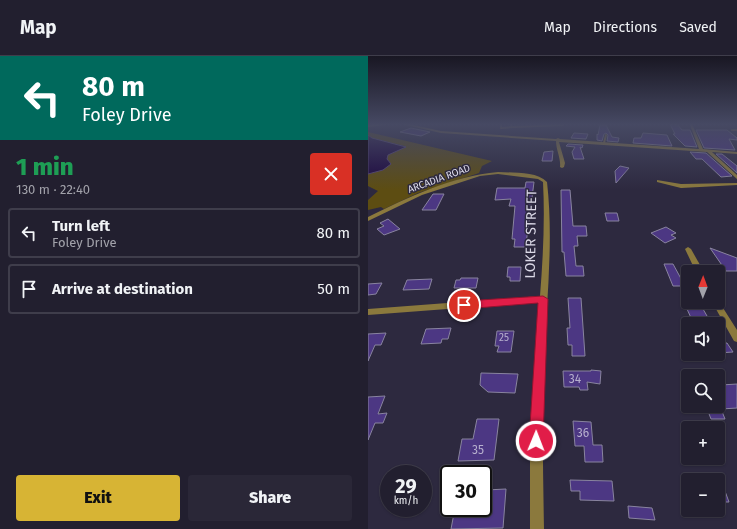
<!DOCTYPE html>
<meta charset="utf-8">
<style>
body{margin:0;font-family:"Fira Sans",sans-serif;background:#2a2737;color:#f1f3f6;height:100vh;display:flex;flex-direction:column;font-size:15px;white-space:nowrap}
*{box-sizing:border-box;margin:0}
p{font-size:13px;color:#a2a2aa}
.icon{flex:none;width:22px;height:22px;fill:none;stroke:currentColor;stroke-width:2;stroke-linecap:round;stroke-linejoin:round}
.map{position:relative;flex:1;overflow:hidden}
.panel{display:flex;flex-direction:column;background:#221f2f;width:368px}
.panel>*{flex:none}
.top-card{background:#00695c;color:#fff;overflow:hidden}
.needle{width:26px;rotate:1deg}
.buttons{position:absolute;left:313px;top:209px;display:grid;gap:8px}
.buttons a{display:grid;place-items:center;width:44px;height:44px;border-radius:4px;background:#221f2f;box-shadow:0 1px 3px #0004,0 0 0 1px #3f3d4b;font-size:20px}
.speed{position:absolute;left:12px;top:409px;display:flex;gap:8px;font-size:20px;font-weight:700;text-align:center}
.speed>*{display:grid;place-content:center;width:52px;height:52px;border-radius:50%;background:#221f2f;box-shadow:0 1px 3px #0004,0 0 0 1px #3f3d4b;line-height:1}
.speed small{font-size:10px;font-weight:400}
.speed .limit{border:2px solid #111;border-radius:6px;background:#fff;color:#111}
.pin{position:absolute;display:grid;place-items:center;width:34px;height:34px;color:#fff;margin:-17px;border:2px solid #fff;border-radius:50%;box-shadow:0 1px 4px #0007}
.me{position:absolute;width:44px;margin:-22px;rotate:1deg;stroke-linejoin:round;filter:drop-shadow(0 0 3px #0008)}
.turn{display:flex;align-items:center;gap:14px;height:84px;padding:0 16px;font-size:18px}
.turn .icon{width:52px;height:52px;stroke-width:2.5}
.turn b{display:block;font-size:28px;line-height:34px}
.round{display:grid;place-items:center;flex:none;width:42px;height:42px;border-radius:4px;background:#2a2737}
.head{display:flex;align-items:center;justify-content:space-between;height:68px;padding:0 16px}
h1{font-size:24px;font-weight:800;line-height:30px;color:#1e9e55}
.primary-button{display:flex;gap:8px;margin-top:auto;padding:8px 16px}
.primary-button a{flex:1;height:46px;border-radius:4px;background:#d7b434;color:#111;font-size:16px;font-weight:800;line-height:46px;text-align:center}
.primary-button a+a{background:#2a2737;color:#f1f3f6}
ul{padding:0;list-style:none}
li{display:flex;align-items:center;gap:12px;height:50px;margin:0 8px 6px;padding:0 8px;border:2px solid #3f3d4b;border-radius:4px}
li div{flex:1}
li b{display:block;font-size:15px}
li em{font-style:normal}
header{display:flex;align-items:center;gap:24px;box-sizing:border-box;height:56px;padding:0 20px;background:#221f2f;border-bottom:1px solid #3f3d4b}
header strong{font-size:19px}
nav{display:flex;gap:22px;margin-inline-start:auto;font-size:14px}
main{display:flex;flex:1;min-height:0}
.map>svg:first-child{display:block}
</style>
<header>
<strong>Map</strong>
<nav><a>Map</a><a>Directions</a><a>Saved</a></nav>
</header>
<main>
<section class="panel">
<div class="top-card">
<div class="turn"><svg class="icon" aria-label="left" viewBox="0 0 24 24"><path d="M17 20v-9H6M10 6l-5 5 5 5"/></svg><div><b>80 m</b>Foley Drive</div></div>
</div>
<div class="head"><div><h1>1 min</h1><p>130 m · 22:40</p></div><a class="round" style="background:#d93025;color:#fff"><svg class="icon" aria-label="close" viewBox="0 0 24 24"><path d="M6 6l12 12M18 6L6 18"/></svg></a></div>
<ul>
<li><svg class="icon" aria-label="left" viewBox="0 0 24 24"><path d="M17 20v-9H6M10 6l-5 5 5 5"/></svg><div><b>Turn left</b><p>Foley Drive</p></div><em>80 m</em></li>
<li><svg class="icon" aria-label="arrive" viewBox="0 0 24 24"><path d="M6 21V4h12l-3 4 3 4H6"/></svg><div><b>Arrive at destination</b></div><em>50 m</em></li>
</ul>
<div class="primary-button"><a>Exit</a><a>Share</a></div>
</section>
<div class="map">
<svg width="369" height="473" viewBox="0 0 369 473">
<rect width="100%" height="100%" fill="#2d293f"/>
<path fill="#5d4d12" d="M0,76l124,29 -10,5 -3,7 -61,20 -34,16 -3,-2 -13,3v-10l10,-9 -10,-5v-12l7,-2 15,-10 -3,-3 1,-4 15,-7 2,-2 -33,-8 -4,-3z"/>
<path fill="#1b053e" stroke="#554571" d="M0,79l4,3 34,9 -18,8 -1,4 4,5 -8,6 -15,4z"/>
<g fill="#4c3783" stroke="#89849f">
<path d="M302,68h7l5,6h8l7,17 -12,-1 -12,-12h2z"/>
<path d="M232,69h6l6,12 7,1 -1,4 -11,-1 1,-6 -2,-2 -2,1 -2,7 -5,-1v-6l1,1z"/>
<path d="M43,72l19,4 -9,4 -21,-4z"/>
<path d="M328,74h31l10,8v2l-8,-1 6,11 -31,-2z"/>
<path d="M206,77l14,1 -2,5 -15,-1z"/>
<path d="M275,77l24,2 5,11 -39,-3 1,-5h7z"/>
<path d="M200,88l15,1 -1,3 -2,-1 4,12h-10l-2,-7 3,-5 -9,-1z"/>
<path d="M185,95l-1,10h-10l2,-9z"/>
<path d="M322,96l16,1 26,23 -11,1 -19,-18h-6z"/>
<path d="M348,98h6l15,12v7z"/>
<path d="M252,110l9,2 -13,15 -1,-12z"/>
<path d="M158,126h8l-8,62 -1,3h-11l1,-8h-3l3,-33h-6l2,-7 -16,1 2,-12h28z"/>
<path d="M193,134h9l3,36h13l1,10h-10l1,10h-4l2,20h7l1,10h-18l-2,-24h-2z"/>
<path d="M65,138h11l-8,16h-14z"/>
<path d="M237,157h12l2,8h-12z"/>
<path d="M20,163l12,10 -16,6 -7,-6 7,-3 -4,-3z"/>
<path d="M298,171l10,6 -5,2 5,3 -11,5 -14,-10z"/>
<path d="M342,192l27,10v13h-11z"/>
<path d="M296,208h9l12,22h-12z"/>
<path d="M140,211h13l-1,14h-10v-4h-3z"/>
<path d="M93,222h17l-2,10h-22l2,-8h4z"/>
<path d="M64,223l-3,10 -26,1 4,-10z"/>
<path d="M14,227l-6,11 -8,1v-11z"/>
<path d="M200,242h13l4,58h-13v-11h-4l-1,-17h3z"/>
<path d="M319,253h16l8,14h-13l-1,-3h-5z"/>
<path d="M83,272l-3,11h-6l-1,4 -20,1 5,-15z"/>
<path d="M129,275h17l-3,21h-14l2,-6h-4z"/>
<path d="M350,276l6,11h3l6,9 -15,1z"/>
<path d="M18,277l-5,12h-6l-7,16v-27z"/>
<path d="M223,314l10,1 -1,13 -13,-2 1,8h-8l-1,-3h-15l-1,-16h28z"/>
<path d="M113,317l37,1 -3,19 -27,-1 -8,-7z"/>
<path d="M369,328v24l-16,1 4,10h-14l-5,-13h12v-17h5l-2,-4z"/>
<path d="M17,340l-7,18 9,-1 -4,10h-8l-7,17v-43z"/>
<path d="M109,363h22l-5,41 -36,1 4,-22h11z"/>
<path d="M205,365l18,1 2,23h9l1,17h-18l-1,-16h-9z"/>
<path d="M350,419h1l10,27h-11z"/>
<path d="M202,424l42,1 2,20 -34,-1v-9h-9z"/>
<path d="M138,433l-3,39 -52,1 4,-21h29l2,-18z"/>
<path d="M260,450l24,2 3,12 -26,-2z"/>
</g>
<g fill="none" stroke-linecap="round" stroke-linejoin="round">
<g stroke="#8b793d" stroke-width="2">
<path d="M133,68v4l11,-1"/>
<path d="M143,68l1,3 51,-2"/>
<path d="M0,70l17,-2"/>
<path d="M364,74h5"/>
<path d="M236,87l2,-8"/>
</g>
<g fill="#8b793d" fill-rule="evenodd">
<path d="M34,68h7l32,7 115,8 2,-1 2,1 139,10 -9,-24 2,-1 11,25 34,3v2l-25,-2 25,23v4l-30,-27 -148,-10 6,21 -1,4 -2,1 -2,-1c1,-9 -4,-17 -4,-26l-115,-8z"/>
<path d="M130,116c15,1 38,-1 49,10 7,61 -1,122 -3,183 -2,54 -1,109 0,164h-14v-102l9,-125 -171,13v-6l172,-13c3,-38 5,-76 3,-114l-5,-3 -40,-5 -18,2 -58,19 -54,26v-4c41,-20 84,-41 130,-45z"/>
<path d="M289,124l24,4 56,-1v2l-56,3 -24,-6z"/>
<path d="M320,191l3,2 13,23h-8l-11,-23z"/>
<path d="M350,244l19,30v12l-3,-1 -22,-39h6z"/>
</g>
</g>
<linearGradient id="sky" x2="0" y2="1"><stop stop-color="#191723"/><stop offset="0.51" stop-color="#464963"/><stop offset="1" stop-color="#464963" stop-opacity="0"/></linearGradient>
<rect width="369" height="134" fill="url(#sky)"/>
<path fill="#e11d48" stroke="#92132f" d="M175,240l5,3 -5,142 -2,5 -5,2 -5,-2 -2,-5 9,-138 -74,6 -5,-4 5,-4z"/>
<g text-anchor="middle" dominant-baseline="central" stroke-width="3" stroke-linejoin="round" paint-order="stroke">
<g font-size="10" fill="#dbd9e7" stroke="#2d293f">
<text transform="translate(71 123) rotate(-20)">ARCADIA ROAD</text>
</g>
<g font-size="10" fill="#b7b0ce">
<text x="136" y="282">25</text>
</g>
<g font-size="12" fill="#b7b0ce">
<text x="207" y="323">34</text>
<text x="215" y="377">36</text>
<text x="110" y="394">35</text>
</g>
<g font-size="14" fill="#dbd9e7" stroke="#2d293f">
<text transform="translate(163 178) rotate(-89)">LOKER STREET</text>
</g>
</g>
</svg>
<div class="buttons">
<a><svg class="needle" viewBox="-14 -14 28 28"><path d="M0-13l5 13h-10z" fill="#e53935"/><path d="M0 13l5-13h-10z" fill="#a2a2aa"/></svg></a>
<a><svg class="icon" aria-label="sound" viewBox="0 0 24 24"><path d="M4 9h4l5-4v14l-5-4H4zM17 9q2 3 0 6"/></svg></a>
<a><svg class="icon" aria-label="search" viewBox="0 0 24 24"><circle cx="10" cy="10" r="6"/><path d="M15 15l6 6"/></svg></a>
<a>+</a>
<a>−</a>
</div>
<div class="speed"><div>29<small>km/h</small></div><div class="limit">30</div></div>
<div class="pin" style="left:96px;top:249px;background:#d93025"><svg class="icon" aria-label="arrive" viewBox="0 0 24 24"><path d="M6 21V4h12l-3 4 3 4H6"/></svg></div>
<svg class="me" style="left:168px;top:385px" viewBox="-20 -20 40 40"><circle r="17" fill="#e11d48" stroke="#fff" stroke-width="3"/><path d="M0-11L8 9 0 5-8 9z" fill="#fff"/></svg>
</div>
</main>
